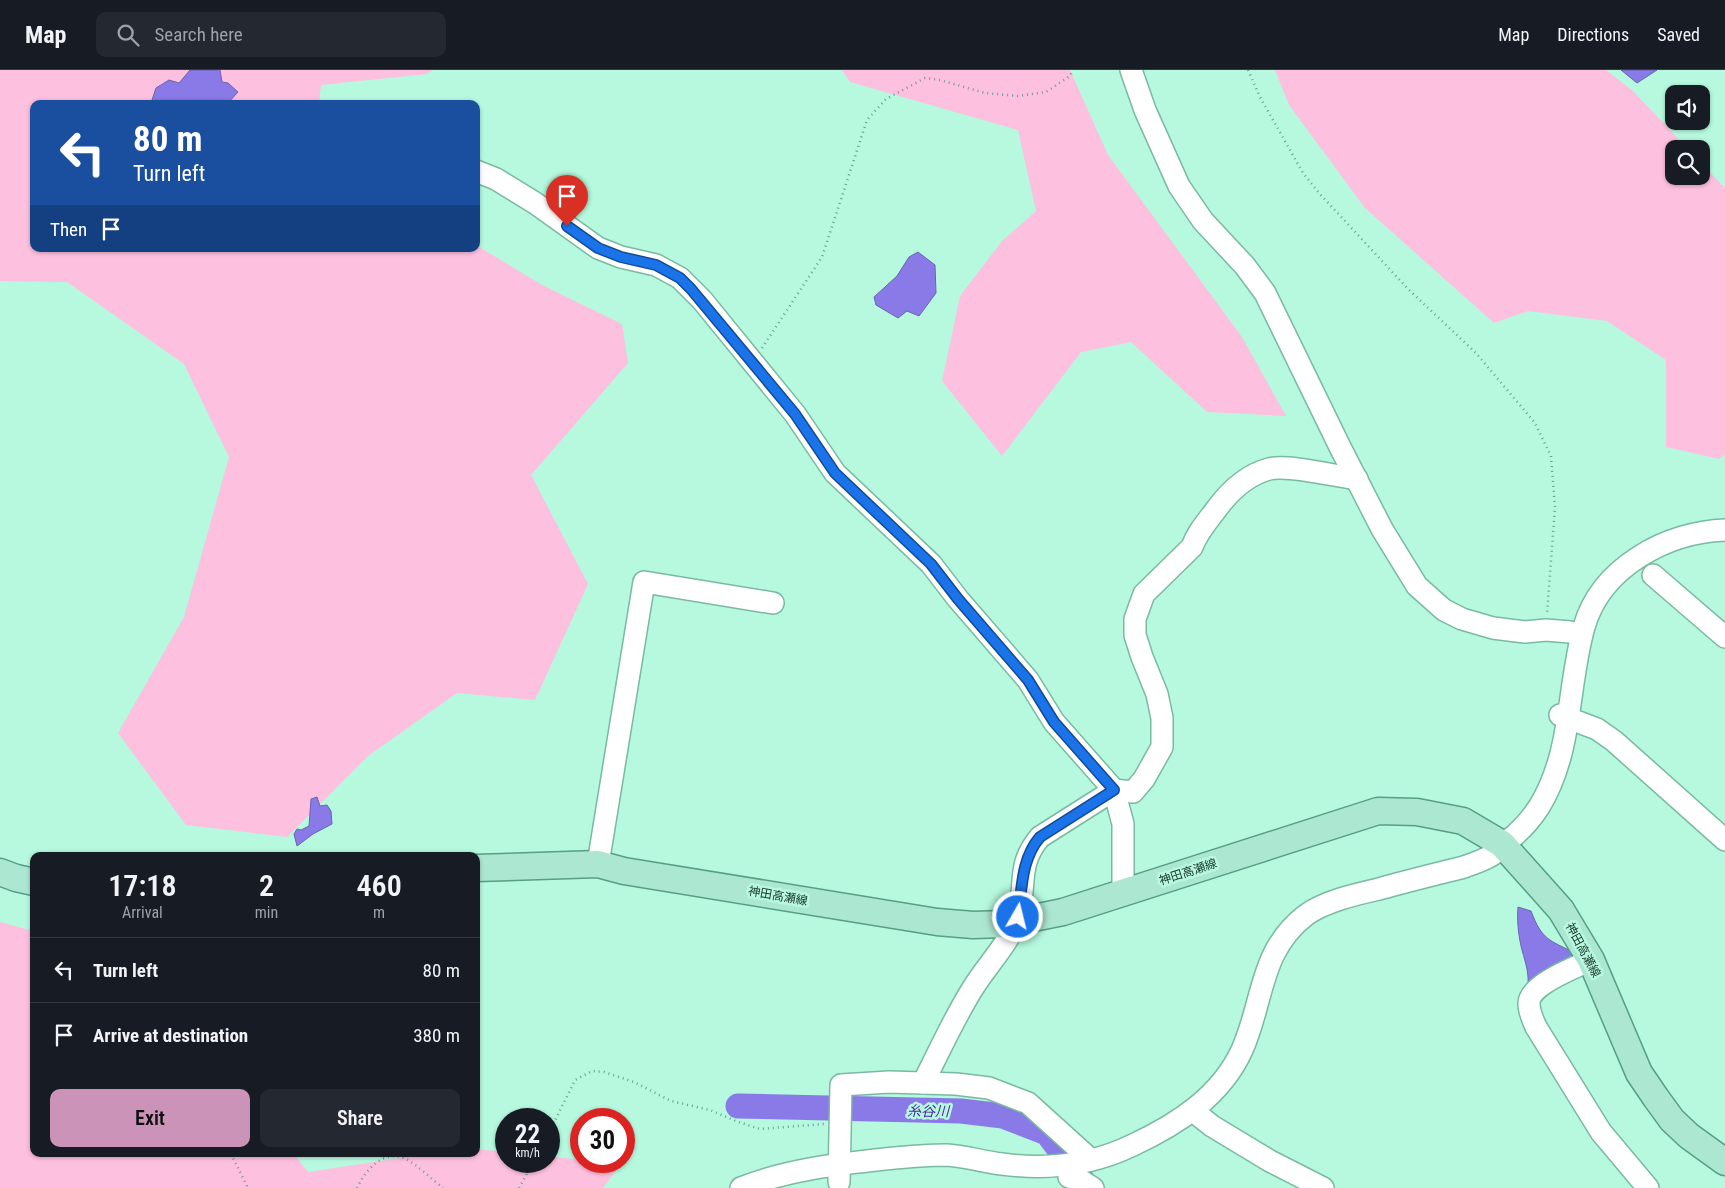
<!DOCTYPE html>
<meta charset="utf-8">
<style>
body{margin:0;font-family:"Roboto Condensed","Noto Sans JP",sans-serif;background:#242831;color:#f1f3f6;height:100vh;display:flex;flex-direction:column;font-size:19px;white-space:nowrap}
*{box-sizing:border-box;margin:0}
p{font-size:16px;color:#9ea1a6}
.icon{flex:none;width:28px;height:28px;fill:none;stroke:currentColor;stroke-width:2;stroke-linecap:round;stroke-linejoin:round}
.map{position:relative;flex:1;overflow:hidden}
.panel{position:absolute;left:30px;top:782px;width:450px;height:305px;display:flex;flex-direction:column;background:#171b24;border-radius:10px;box-shadow:0 1px 4px #0004}
.panel>*{flex:none}
.top-card{position:absolute;left:30px;top:30px;width:450px;height:152px;border-radius:10px;box-shadow:0 1px 4px #0004;background:#1a4fa0;color:#fff;overflow:hidden}
.tools{position:absolute;left:1665px;top:15px;display:grid;gap:10px}
.tools a{display:grid;place-items:center;width:45px;height:45px;border-radius:10px;background:#171b24;box-shadow:0 1px 4px #0004;font-size:25px}
.speed{position:absolute;left:495px;top:1038px;display:flex;gap:10px;font-size:25px;font-weight:700;text-align:center}
.speed>*{display:grid;place-content:center;width:65px;height:65px;border-radius:50%;background:#171b24;box-shadow:0 1px 4px #0004;line-height:1}
.speed small{font-size:12px;font-weight:400}
.speed .limit{border:8px solid #d22;background:#fff;color:#111}
.pin{position:absolute;display:grid;place-items:center;width:42px;height:42px;color:#fff;margin:-51px -21px;border-radius:50% 50% 50% 0;rotate:-45deg;box-shadow:0 0 5px #0007}
.pin .icon{rotate:45deg}
.me{position:absolute;width:55px;margin:-28px;rotate:8deg;stroke-linejoin:round;filter:drop-shadow(0 0 4px #0008)}
.turn{display:flex;align-items:center;gap:18px;height:105px;padding:0 20px;font-size:22px}
.turn .icon{width:65px;height:65px;stroke-width:2.5}
.turn b{display:block;font-size:35px;line-height:42px}
.then{display:flex;align-items:center;height:48px;padding:0 20px;background:#0003;gap:10px;font-size:19px}
.eta{display:flex;justify-content:space-evenly;align-items:center;height:85px;text-align:center}
.eta b{font-size:30px;font-weight:600;line-height:35px}
.cta{display:flex;gap:10px;margin-top:auto;padding:10px 20px}
.cta a{flex:1;height:58px;border-radius:10px;background:#cc93b9;color:#111;font-size:20px;font-weight:600;line-height:58px;text-align:center}
.cta a+a{background:#242831;color:#f1f3f6}
ul{padding:0;list-style:none}
li{display:flex;align-items:center;gap:15px;height:65px;padding:0 20px;border-top:1px solid #363941}
li div{flex:1}
li b{display:block;font-size:19px}
li em{font-style:normal}
header{display:flex;align-items:center;gap:30px;box-sizing:border-box;height:70px;padding:0 25px;background:#171b24;border-bottom:1px solid #363941}
header strong{font-size:24px}
nav{display:flex;gap:28px;margin-inline-start:auto;font-size:18px}
.search{width:350px;height:45px;background:#242831;display:flex;align-items:center;gap:12px;box-sizing:border-box;padding:0 18px;border-radius:10px;color:#9ea1a6;font-size:19px}
.map>svg:first-child{display:block}
</style>
<header>
<strong>Map</strong>
<div class="search"><svg class="icon" aria-label="search" viewBox="0 0 24 24"><circle cx="10" cy="10" r="6"/><path d="M15 15l6 6"/></svg>Search here</div>
<nav><a>Map</a><a>Directions</a><a>Saved</a></nav>
</header>
<div class="map">
<svg width="1725" height="1118" viewBox="0 0 1725 1118">
<rect width="100%" height="100%" fill="#b6f9de"/>
<g fill="#fdc0de">
<path d="M0,0h433l-6,4 -106,11 -2,19h-285v145h442v-4l66,40 80,39 6,39 -97,112 57,109 -53,116 -78,-7 -89,63 -81,81 -101,-12 -68,-92 66,-116 45,-160 -45,-93 -117,-82 -67,-1z"/>
<path d="M842,0h228l38,85 134,182 44,79 -79,-4 -76,-70 -50,10 -79,104 -60,-75 18,-85 42,-55 34,-30 -18,-81 -168,-48z"/>
<path d="M1275,0h331l27,21 55,58h-14v27h27v-13l24,25v266l-6,5 -53,-12v-87l-59,-39 -79,-10 -34,12 -129,-115 -76,-103z"/>
<path d="M0,852l34,9v223h260l14,18 118,-18h50v-5l30,3v9h43v-5l32,4v1l40,3 -18,24h-603z"/>
</g>
<g fill="#8a7ae7" stroke="#6966af">
<path d="M190,0h30l2,12 6,1 10,9 -11,12 -76,-1 5,-15 13,-8 10,3z"/>
<path d="M1621,0h36l-20,13z"/>
<path d="M918,182l17,13 1,28 -17,23 -12,-5 -9,7 -22,-13 -2,-8 23,-21 12,-19z"/>
<path d="M317,727l3,9 7,-1 4,6 1,13 -19,10 -16,12 -3,-12 3,-5 4,1 8,-4 2,-27z"/>
<path d="M1518,837l13,4c11,29 18,29 44,42l-6,11 -41,20c1,-14 -4,-25 -7,-38 -3,-14 -4,-26 -3,-39z"/>
</g>
<g fill="none" stroke-linecap="round" stroke-linejoin="round">
<path stroke="#8a7ae7" stroke-width="25" d="M738,1036l223,5 42,5 44,17 36,48"/>
<defs>
<g id="minor">
<path d="M1131,0l14,40 34,76 24,35 42,45 20,27 75,154 42,82 35,57 27,24 18,9 31,9 32,4 21,-2 24,2"/>
<path d="M476,101l20,8 39,24 63,45 23,9 35,8 24,13 22,22 93,114 40,59 96,91 27,35 70,81 26,42 60,68 9,34v69"/>
<path d="M1653,505l72,62"/>
<path d="M1560,645l37,14 17,12 111,99"/>
<path d="M598,794l46,-282 129,21"/>
<path d="M1591,890c-15,7 -63,25 -62,44 0,8 4,16 7,23l65,105 47,56"/>
<path d="M923,1013c16,-31 31,-65 50,-95 14,-23 37,-45 45,-72 9,-30 -2,-51 22,-79l74,-47 19,2 11,-13 18,-32v-29l-5,-24 -15,-37 -7,-22v-16l9,-25 48,-47c5,-14 14,-24 23,-36 13,-18 31,-36 54,-42 18,-5 67,7 88,10"/>
<path d="M1193,1041l19,15 58,35 53,27"/>
<path d="M1069,1107l13,4 11,7"/>
<path d="M839,1112l2,-97 48,-3 67,2 33,4 39,15 63,57"/>
<path d="M741,1118c45,-18 96,-24 144,-29 20,-2 41,-4 61,-4 19,1 38,7 56,9 45,6 90,1 131,-19 45,-21 88,-49 109,-95 22,-49 17,-99 64,-135 19,-14 51,-21 73,-26 28,-8 57,-15 85,-22 10,-4 22,-7 31,-14 3,-2 4,-6 7,-8 4,-5 11,-7 15,-12 8,-7 16,-17 22,-26 34,-55 28,-120 45,-180 17,-60 83,-95 141,-97"/>
</g>
<g id="major">
<path d="M476,798l122,-4 26,7 313,51 36,3 31,-1 59,-12 315,-101 39,1 46,9 39,23 59,66 30,50 48,113 17,25 16,22 17,16 36,26"/>
<path d="M0,802l16,6 18,4"/>
</g>
</defs>
<use href="#minor" stroke="#79baa1" stroke-width="24"/>
<use href="#major" stroke="#569f84" stroke-width="29"/>
<g stroke="#6d9e8b" stroke-width="2.5" stroke-dasharray="1 4" stroke-linecap="butt">
<path d="M1248,0l12,27 43,76 16,20 89,96 68,64 59,70 16,33 4,51 -8,107"/>
<path d="M762,278l60,-91 45,-137 19,-21 39,-21 15,2 45,13 33,3 28,-4 24,-16 3,-6"/>
<path d="M549,1063l26,-53 17,-9 12,1 30,10 37,19 39,9 28,12 22,7 64,-5"/>
<path d="M231,1084l17,34"/>
<path d="M357,1118c8,-17 26,-40 49,-29 10,5 27,21 37,29"/>
<path d="M519,1118l15,-27"/>
</g>
<use href="#minor" stroke="#fff" stroke-width="21"/>
<use href="#major" stroke="#ace7d2" stroke-width="26"/>
</g>
<g fill="none" stroke-linecap="round" stroke-linejoin="round">
<defs>
<path id="route" d="M567,156l31,22 23,9 35,8 24,13 11,11 104,125 40,59 96,91 27,35 70,81 26,42 60,68 -74,47c-19,22 -18,52 -22,80"/>
</defs>
<use href="#route" stroke="#114b97" stroke-width="12"/>
<use href="#route" stroke="#1a73e8" stroke-width="9"/>
</g>
<g text-anchor="middle" dominant-baseline="central" stroke-width="5" stroke-linejoin="round" paint-order="stroke">
<g font-size="12" fill="#1b362c" stroke="#b6f9de">
<text transform="translate(1188 802) rotate(-18)">神田高瀬線</text>
<text transform="translate(778 826) rotate(10)">神田高瀬線</text>
<text transform="translate(1583 880) rotate(62)">神田高瀬線</text>
</g>
<g font-size="14" font-style="italic" fill="#4c28a8" stroke="#b6f9de">
<text transform="translate(928 1041) rotate(1)">糸谷川</text>
</g>
</g>
</svg>
<div class="tools">
<a><svg class="icon" aria-label="sound" viewBox="0 0 24 24"><path d="M4 9h4l5-4v14l-5-4H4zM17 9q2 3 0 6"/></svg></a>
<a><svg class="icon" aria-label="search" viewBox="0 0 24 24"><circle cx="10" cy="10" r="6"/><path d="M15 15l6 6"/></svg></a>
</div>
<div class="speed"><div>22<small>km/h</small></div><div class="limit">30</div></div>
<div class="pin" style="left:567px;top:156px;background:#d93025"><svg class="icon" aria-label="arrive" viewBox="0 0 24 24"><path d="M6 21V4h12l-3 4 3 4H6"/></svg></div>
<svg class="me" style="left:1018px;top:847px" viewBox="-20 -20 40 40"><circle r="17" fill="#1a73e8" stroke="#fff" stroke-width="3"/><path d="M0-11L8 9 0 5-8 9z" fill="#fff"/></svg>
<div class="top-card">
<div class="turn"><svg class="icon" aria-label="left" viewBox="0 0 24 24"><path d="M17 20v-9H6M10 6l-5 5 5 5"/></svg><div><b>80 m</b>Turn left</div></div>
<div class="then">Then<svg class="icon" aria-label="arrive" viewBox="0 0 24 24"><path d="M6 21V4h12l-3 4 3 4H6"/></svg></div>
</div>
<section class="panel">
<div class="eta">
<div><b>17:18</b><p>Arrival</p></div>
<div><b>2</b><p>min</p></div>
<div><b>460</b><p>m</p></div>
</div>
<ul>
<li><svg class="icon" aria-label="left" viewBox="0 0 24 24"><path d="M17 20v-9H6M10 6l-5 5 5 5"/></svg><div><b>Turn left</b></div><em>80 m</em></li>
<li><svg class="icon" aria-label="arrive" viewBox="0 0 24 24"><path d="M6 21V4h12l-3 4 3 4H6"/></svg><div><b>Arrive at destination</b></div><em>380 m</em></li>
</ul>
<div class="cta"><a>Exit</a><a>Share</a></div>
</section>
</div>
